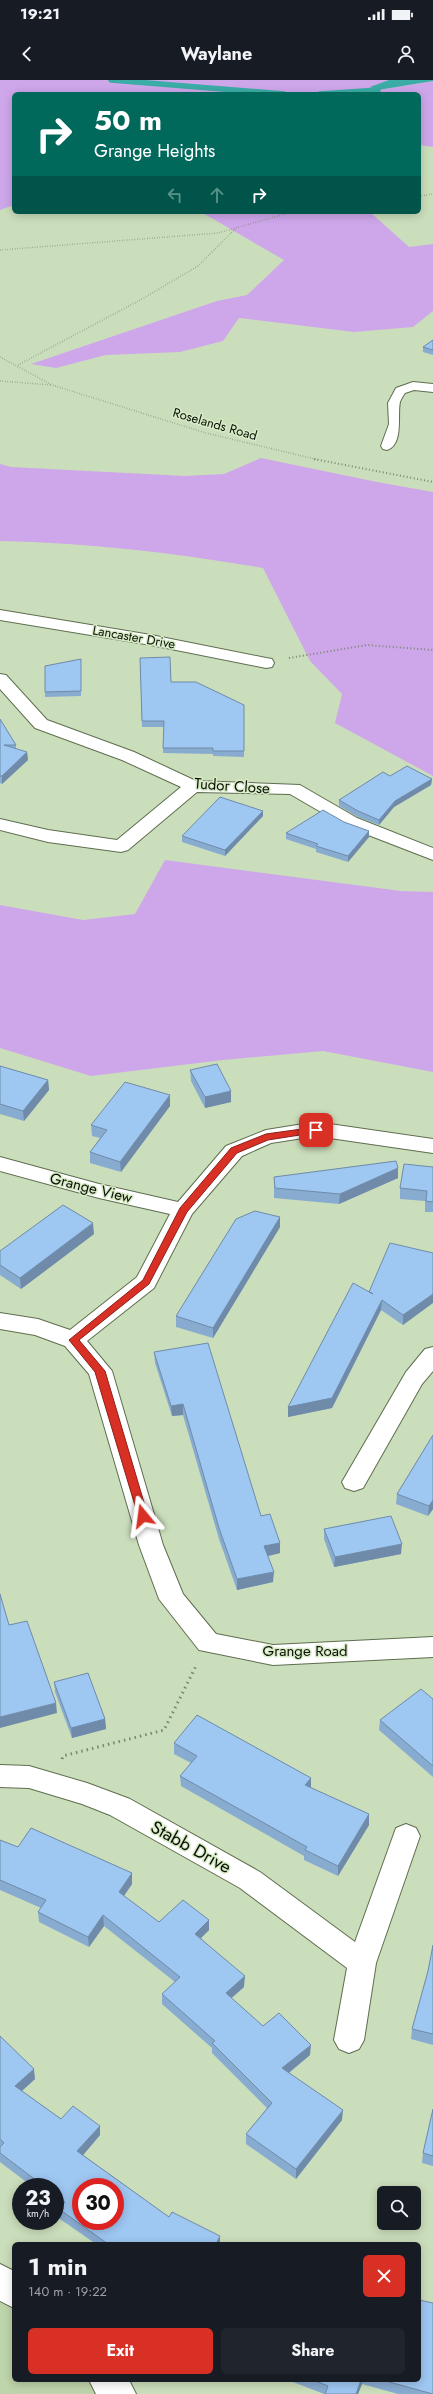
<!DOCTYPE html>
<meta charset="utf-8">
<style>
body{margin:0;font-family:Jost,sans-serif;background:#20242c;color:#f1f3f6;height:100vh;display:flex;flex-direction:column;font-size:15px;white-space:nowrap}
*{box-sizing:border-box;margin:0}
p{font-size:13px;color:#9ea1a6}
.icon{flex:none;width:22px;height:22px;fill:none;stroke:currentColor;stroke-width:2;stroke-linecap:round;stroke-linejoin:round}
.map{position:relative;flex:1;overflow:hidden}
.drawer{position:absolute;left:12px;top:2162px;width:409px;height:140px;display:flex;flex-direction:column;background:#171b24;border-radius:6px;box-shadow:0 2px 10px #0003}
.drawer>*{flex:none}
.banner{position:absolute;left:12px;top:12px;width:409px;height:122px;border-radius:6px;box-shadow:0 2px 10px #0003;background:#00695c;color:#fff;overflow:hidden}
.buttons{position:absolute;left:377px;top:2106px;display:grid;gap:8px}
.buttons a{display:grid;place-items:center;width:44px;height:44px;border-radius:6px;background:#171b24;box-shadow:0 2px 10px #0003;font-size:20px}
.speed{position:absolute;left:12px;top:2098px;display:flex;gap:8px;font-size:20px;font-weight:700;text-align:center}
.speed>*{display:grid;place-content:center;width:52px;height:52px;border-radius:50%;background:#171b24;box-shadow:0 2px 10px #0003;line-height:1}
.speed small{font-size:10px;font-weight:400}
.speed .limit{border:6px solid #d22;background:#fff;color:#111}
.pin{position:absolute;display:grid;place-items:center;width:34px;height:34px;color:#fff;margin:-17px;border-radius:8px;box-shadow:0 2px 6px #0006}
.me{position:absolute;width:44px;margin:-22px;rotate:344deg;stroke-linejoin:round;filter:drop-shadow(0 0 3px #0008)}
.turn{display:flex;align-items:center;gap:14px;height:84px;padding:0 16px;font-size:18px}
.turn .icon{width:52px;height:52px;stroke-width:2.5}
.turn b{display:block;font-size:28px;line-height:34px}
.lanes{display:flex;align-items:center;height:38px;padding:0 16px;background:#0003;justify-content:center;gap:20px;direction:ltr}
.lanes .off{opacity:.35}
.round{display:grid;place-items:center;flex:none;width:42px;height:42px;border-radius:6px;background:#20242c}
.overview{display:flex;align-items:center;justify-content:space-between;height:68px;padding:0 16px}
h1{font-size:24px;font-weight:700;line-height:30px}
.action{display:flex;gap:8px;margin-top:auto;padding:8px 16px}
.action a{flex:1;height:46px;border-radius:6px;background:#d93025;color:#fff;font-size:16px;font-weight:700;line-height:46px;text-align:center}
.action a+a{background:#20242c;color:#f1f3f6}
.status{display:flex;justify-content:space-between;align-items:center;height:28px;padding:0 20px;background:#171b24;direction:ltr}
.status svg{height:11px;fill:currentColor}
header{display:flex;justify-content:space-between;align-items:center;height:52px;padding:0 16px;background:#171b24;font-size:18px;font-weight:700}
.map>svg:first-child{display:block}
</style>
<div class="status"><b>19:21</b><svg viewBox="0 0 49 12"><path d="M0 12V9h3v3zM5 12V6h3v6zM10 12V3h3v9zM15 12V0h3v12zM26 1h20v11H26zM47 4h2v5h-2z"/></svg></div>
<header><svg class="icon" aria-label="back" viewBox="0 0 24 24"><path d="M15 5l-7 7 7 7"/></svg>Waylane<svg class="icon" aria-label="person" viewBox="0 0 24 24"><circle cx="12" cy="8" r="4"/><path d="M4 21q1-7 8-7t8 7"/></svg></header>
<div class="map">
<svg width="433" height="2314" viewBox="0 0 433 2314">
<rect width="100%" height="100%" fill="#cbdebb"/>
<path fill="#bed4ab" d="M0,2199l14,14v87h91l15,14h-120z"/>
<g fill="#cea7eb">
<path d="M0,0h389l-18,7 7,3 55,-9v66l-14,-2v-51h-405v111l-14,5z"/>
<path d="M201,132h169l39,35 24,-3v67l-20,16 -59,5 -115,-14 -16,23 -43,11 -74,3 -50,13 -25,-4 186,-63 30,-6 37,-35z"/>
<path d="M261,378l116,24 56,10v284l-98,-53 7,-29 -32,-33 -47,-93c-87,-15 -174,-25 -263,-27v-77l11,3 174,9 39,-2z"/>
<path d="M165,780l236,31 32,1v180l-110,-21 -100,9 -132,16 -91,-28v-143l83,15 52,-6z"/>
</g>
<path fill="#3baca6" d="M389,0h44v1l-55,9 -8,-3z"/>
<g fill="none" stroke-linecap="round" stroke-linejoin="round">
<g stroke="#3baca6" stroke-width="5.5">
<path d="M111,0l173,14"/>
<path d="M320,14l58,-4"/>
</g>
<defs>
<path id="service" d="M413,302l20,2v8l-19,-2 -9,3c-2,3 -4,6 -5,9 -3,12 4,43 -13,48l-4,-1 -2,-3 8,-22 -1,-21 8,-15z"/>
<g id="minor">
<path d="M0,530l151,25 115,23 6,1 2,4 -2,4 -6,1 -115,-23 -151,-25z"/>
<path d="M0,594l6,1 41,45 87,32 62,29 104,4 57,33 76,30v12l-88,-34 -55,-32 -93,-2 -69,58 -7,2 -73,-10 -48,-12v-11l48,11 69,10 64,-53 -59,-27 -87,-32 -35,-39z"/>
<path d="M316,1042l117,17v14l-117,-17 -45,7 -29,13 -50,58 -38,74 -67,53 25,30 51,174 20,49 33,40 57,11 160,-8v20l-160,8 -74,-15 -40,-51 -20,-54 -50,-171 -24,-28 -30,-11 -35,-6v-16l38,6 32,11 67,-53 33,-63 -71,-16 -99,-27v-14l99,27 79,18 48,-56 40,-16z"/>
<path d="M433,1267v24l-11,13 -59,104 -9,3 -9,-3 -3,-6 64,-110 19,-23z"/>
<path d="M0,1685l29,1 58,17 43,16 130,73 95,70 41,-114 10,-4 10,4 4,8 -44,127 -12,77 -5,9 -10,4 -10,-4 -5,-9 13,-72 -107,-80 -130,-73 -28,-11 -53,-16 -29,-1z"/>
</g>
<g id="tertiary">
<path d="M0,2184l14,7v37l-14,-7z"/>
<path d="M89,2300h40l7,14h-40z"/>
</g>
</defs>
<use href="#service" stroke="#5e6e4f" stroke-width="2"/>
<use href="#minor" stroke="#5e6e4f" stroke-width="2"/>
<use href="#tertiary" stroke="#5e6e4f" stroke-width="2"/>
<g stroke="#7a886f" stroke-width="1.5" stroke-dasharray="0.5 2" stroke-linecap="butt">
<path d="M419,116l14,-2"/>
<path d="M0,170l218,-17 74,-21"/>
<path d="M0,277l52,28 154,48 113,27"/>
<path d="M18,285l124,-66 56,-33 38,-38"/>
<path d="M0,301l51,4"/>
</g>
<g stroke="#7a886f" stroke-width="2" stroke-dasharray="1 2.5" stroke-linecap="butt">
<path d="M314,379l119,23"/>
<path d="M289,578l78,-13 66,5"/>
</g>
<path stroke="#7a886f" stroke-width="3" stroke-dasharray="1.5 4" stroke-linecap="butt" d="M62,1679l1,-3 101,-26 32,-64"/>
<use href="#service" fill="#fff" fill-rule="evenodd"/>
<use href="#minor" fill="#fff" fill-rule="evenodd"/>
<use href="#tertiary" fill="#fff" fill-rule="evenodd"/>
</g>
<g fill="#88abd0">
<path d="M433,260v15l-10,-3v-5z"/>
<path d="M140,578l31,24 73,23v52l-31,-1v-2l-50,-1 1,-26h-22z"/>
<path d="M81,579v37l-36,1v-5z"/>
<path d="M0,639l16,26v4l11,3 1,8 -26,24 -2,-1z"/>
<path d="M390,696l42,3 -1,6 -37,22 -15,18 -21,-8 -19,-11v-6z"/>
<path d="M263,731v5l-38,40 -43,-14v-6z"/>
<path d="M344,742l25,9v6l-21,25 -32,-10v-3l-30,-10v-6z"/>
<path d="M0,986l48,14 1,10 -25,31 -24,-7z"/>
<path d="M190,990l41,32 -26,6 -14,-27z"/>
<path d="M170,1015v11l-49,66 -31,-9v-11l10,-14 -8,-2 -1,-11z"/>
<path d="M433,1087v45h-8v-11l-25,-2v-11z"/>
<path d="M274,1097l124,1 -59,26 -65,-6z"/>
<path d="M280,1137v10l-67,111 -37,-11v-11z"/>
<path d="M94,1154l-73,55 -21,-14v-24z"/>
<path d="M433,1173l-30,72 -22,-15 -49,98 -44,9 81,-125z"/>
<path d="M154,1272l107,164 19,27v10l-12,3 5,26 -36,8 -18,-51 -36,-124 -11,1 -17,-53z"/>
<path d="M433,1355v74l-5,7 -32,-12 1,-10z"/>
<path d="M324,1449l77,25 -67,13 -10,-28z"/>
<path d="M54,1602l51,37 1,10 -34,9 -17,-46z"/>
<path d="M433,1619v78l-54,-47 1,-10z"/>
<path d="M174,1663l137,45 58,26v11l-31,51 -34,-16v-4l-123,-70 -1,-10 11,-13 -17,-9z"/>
<path d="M0,1760l18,7 114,37 -8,12 35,26 50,-2v10l-8,8 43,49 -13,11 32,28 47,29 -21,18 53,47 -46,59 -50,-35v-10l21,-26 -55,-55v-5l-50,-44v-10l13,-12 -71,-56 -15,21 -50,-25 -1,-10 3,-4 -41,-18z"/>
<path d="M433,1865v100l-22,-6 1,-10 16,-58z"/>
<path d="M0,1956l35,43 -13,12 39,28 39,7v9l-17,20 86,62 51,27h-124l-36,-25 -1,-10 1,-1 -5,-4v-17h-22l-33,-25z"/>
<path d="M433,2029v57l-11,-3 1,-10z"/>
<path d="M288,2300h131l14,14h-35l-36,-10 -4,10h-34z"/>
</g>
<g fill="#6f8ba9">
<path d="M27,672l1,8 -26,24v-8z"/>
<path d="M432,699l-1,6 -37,22 -15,18v-5l16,-19z"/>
<path d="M263,731v5l-38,40v-6z"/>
<path d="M369,751v6l-21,25v-6z"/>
<path d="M48,1000l1,10 -25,31 -1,-10z"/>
<path d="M231,1011v11l-26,6v-11z"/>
<path d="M170,1015v11l-49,66 -1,-10z"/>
<path d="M398,1088v10l-59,26 1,-10z"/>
<path d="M280,1137v10l-67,111v-10z"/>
<path d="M93,1143l1,11 -73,55 -1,-11z"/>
<path d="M433,1214v9l-30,22v-10z"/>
<path d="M382,1220l-1,10 -49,98 -44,9v-10z"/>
<path d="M183,1324v11l-11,1 -1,-10z"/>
<path d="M433,1420v9l-5,7 1,-10z"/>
<path d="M280,1463v10l-16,4v-11z"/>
<path d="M402,1464l-1,10 -67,13 1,-10z"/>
<path d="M274,1492l-1,10 -36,8v-11z"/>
<path d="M56,1623l1,10 -57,15v-11z"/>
<path d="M105,1639l1,10 -34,9 -1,-10z"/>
<path d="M311,1698v10l-6,-3z"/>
<path d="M369,1734v11l-31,51v-10z"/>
<path d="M132,1793v11l-13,19v-11z"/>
<path d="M103,1835l1,11 -15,21 -1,-10z"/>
<path d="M209,1840v10l-14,14v-10z"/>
<path d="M245,1896l-1,11 -18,16v-10z"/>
<path d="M311,1965l-1,10 -28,23v-10z"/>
<path d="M34,1989l1,10 -19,17 -1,-10z"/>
<path d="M343,2030l-1,10 -46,59v-10z"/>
<path d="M100,2046v9l-22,26 -1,-10z"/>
<path d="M220,2156v8h-4z"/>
<path d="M361,2300h1v4l-4,10h-2z"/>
</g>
<g fill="#9ec7f2" stroke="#6f8ba9" fill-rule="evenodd">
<path d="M433,260v10l-10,-3z"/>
<path d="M170,577l1,25h25l48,23v46h-31v-3h-50l1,-27h-22l-2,-63z"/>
<path d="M81,579v32l-36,1v-26z"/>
<path d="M0,639l16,26h-12l23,7 -25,24h-2z"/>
<path d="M407,686l25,13 -37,22 -16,19 -21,-9 -19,-11 44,-28 7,4z"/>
<path d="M220,717l43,14 -38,39 -43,-14z"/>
<path d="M323,730l21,12 25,9 -21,25 -32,-10 2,-2 -32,-11z"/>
<path d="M217,984l14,27 -26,6 -15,-27z"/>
<path d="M0,986l48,14 -25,31 -23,-7z"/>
<path d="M125,1002l45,13 -50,67 -30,-10 17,-22 -16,-5z"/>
<path d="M396,1081l2,7 -58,26 -65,-6 -1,-11z"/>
<path d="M404,1084l29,3v35l-7,-1 1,-10 -27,-3z"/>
<path d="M63,1125l30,18 -73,55 -20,-13v-14z"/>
<path d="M255,1131l25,6 -67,111 -37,-12 60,-97z"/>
<path d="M390,1163l43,10v41l-30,21 -21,-15 -50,98 -44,9 65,-124 20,11 -4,-2z"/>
<path d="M208,1263l53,173 9,-2 10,29 -16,3 10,26 -37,7 -18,-51 -36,-124 -12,2 -17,-54z"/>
<path d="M433,1355v65l-4,6 -32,-12z"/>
<path d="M391,1436l11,28 -67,13 -11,-28z"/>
<path d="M0,1514l9,31 18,-4 29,82 -56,14z"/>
<path d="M88,1593l17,46 -34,9 -17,-46z"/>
<path d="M421,1609l12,10v67l-53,-46z"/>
<path d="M197,1635l114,63 -6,7 64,29 -31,52 -33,-16 2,-3 -127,-71 17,-20 -23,-13z"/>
<path d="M31,1748l101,45 -13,19 40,30 24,-22 26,20 -14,14 50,42 -19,17 37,33 16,-13 32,32 -29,23 61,42 -47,59 -50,-35 26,-31 -60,-60 3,-2 -53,-47 18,-17 -77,-62 -15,22 -50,-25 8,-12 -46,-20v-40l18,7z"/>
<path d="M433,1865v89l-21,-5 16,-58z"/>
<path d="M0,1956l34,33 -19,17 46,33 12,-13 27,20 -23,25 92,66 3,-5 48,24 -4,8h-108l-49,-35 6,-7 -10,-7v-8h-10l-45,-34v-6l4,-4 -4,-4zM81,2107h34v34h-34z"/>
<path d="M433,2029v47l-10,-3z"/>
<path d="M419,2220l14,3v91l-51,-14h37z"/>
<path d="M313,2300h48l-5,14h-31l3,-8z"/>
</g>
<path fill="#d93025" stroke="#8d1f18" d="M316,1047l4,3 -1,2 -51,8 -31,13 -50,59 -38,72 -70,56 26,31 43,145 -5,4 -4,-1 -44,-147 -26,-32 74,-60 37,-72 51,-60 35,-14z"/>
<g text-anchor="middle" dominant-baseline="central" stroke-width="3" stroke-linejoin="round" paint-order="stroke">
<g font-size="13" fill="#0a1005" stroke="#d8ebc7">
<text transform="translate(215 344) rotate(16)">Roselands Road</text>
<text transform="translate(134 557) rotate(10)">Lancaster Drive</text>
</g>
<g font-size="15" fill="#0a1005" stroke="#d8ebc7">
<text transform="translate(232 706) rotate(4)">Tudor Close</text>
<text transform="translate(91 1108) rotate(14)">Grange View</text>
<text x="305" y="1571">Grange Road</text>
</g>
<g font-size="18" fill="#0a1005" stroke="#d8ebc7">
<text transform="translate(191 1767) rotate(29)">Stabb Drive</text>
</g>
</g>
</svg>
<div class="buttons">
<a><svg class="icon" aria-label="search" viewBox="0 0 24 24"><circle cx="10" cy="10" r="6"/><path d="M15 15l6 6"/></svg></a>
</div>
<div class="speed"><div>23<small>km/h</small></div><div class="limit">30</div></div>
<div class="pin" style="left:316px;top:1050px;background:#d93025"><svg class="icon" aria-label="arrive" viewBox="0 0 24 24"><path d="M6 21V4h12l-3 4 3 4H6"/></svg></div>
<svg class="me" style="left:143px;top:1436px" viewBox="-20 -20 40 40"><path d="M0-17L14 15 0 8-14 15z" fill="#d93025" stroke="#fff" stroke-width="4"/></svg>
<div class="banner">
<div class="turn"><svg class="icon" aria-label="right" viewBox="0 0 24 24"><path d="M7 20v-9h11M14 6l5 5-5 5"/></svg><div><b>50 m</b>Grange Heights</div></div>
<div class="lanes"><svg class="icon off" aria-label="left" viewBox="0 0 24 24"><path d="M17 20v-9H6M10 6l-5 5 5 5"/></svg><svg class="icon off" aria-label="ahead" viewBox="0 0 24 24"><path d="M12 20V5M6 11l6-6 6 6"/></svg><svg class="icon" aria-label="right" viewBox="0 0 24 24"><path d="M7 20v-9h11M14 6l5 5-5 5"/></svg></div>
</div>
<section class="drawer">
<div class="overview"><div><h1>1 min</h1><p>140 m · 19:22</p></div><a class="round" style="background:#d93025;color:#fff"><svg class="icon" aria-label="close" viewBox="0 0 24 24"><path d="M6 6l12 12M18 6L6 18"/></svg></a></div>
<div class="action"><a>Exit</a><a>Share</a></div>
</section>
</div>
